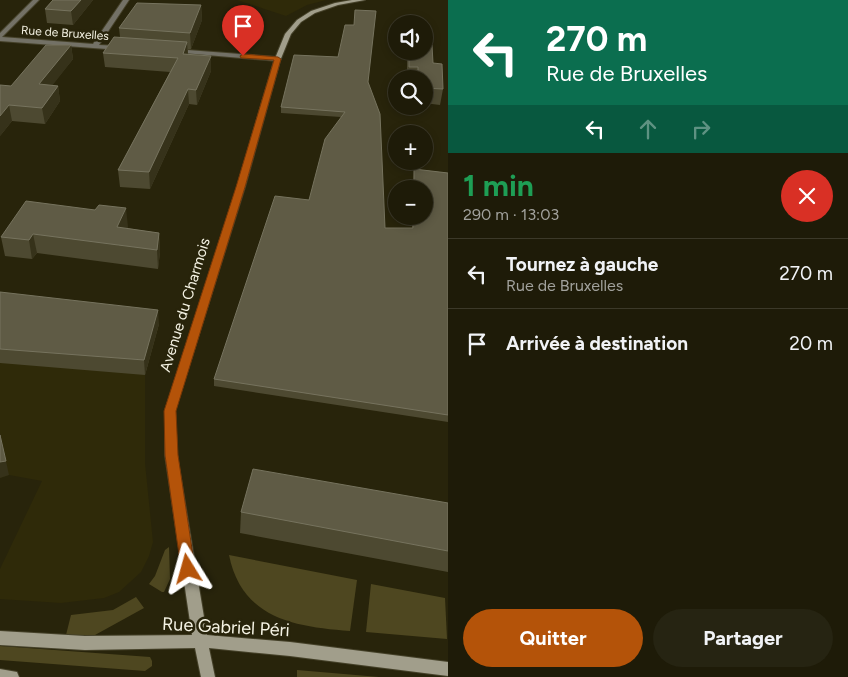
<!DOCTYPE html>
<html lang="fr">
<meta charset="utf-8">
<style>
body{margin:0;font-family:Figtree,sans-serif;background:#262412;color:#f1f3f6;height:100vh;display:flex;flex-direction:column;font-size:19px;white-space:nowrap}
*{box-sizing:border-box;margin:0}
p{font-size:16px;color:#a1a19c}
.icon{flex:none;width:28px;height:28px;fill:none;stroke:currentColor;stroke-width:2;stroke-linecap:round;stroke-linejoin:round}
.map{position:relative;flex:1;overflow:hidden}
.drawer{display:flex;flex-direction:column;background:#1e1b08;width:400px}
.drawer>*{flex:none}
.hud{background:#0b6e4f;color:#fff;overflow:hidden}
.fabs{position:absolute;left:388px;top:15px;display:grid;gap:10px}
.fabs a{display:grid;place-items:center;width:45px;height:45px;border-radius:50%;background:#1e1b08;box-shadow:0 2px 8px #0003,0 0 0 1px #3c3929;font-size:25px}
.pin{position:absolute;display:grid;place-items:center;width:42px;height:42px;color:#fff;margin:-51px -21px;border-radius:50% 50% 50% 0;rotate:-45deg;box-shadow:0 0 5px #0007}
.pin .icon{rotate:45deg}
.me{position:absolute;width:55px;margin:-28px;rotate:352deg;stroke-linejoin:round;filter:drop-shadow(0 0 4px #0008)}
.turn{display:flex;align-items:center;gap:18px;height:105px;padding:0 15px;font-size:22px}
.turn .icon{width:65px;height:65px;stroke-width:2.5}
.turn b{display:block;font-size:35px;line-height:42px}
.lanes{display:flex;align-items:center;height:48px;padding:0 15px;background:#0003;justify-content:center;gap:25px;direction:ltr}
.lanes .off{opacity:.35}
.round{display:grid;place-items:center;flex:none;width:52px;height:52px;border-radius:26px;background:#262412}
.summary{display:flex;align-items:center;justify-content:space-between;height:85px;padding:0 15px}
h1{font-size:30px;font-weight:700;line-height:38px;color:#1e9e55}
.cta{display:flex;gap:10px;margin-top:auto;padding:10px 15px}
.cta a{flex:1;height:58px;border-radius:30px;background:#b45309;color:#fff;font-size:20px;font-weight:700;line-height:58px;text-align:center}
.cta a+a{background:#262412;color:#f1f3f6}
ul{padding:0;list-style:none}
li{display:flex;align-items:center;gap:15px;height:70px;padding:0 15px;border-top:1px solid #3c3929}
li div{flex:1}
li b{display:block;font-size:19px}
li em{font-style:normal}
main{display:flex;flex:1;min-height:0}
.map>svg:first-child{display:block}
</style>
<main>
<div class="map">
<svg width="448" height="677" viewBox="0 0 448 677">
<rect width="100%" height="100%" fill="#28240b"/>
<g fill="#2f2a09">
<path d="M237,0h89l-19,5 -21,11z"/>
<path d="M0,306l159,18 -14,51v88l8,79 -4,14 -8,16 -22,20 -15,6 -43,5 -61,-4v-30l42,-88 -33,-6 -9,3z"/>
</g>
<g fill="#4e4720">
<path d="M169,547l1,32 -6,13h-2l-13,-8 6,-8 10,-26z"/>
<path d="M229,555l128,25 -7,51c-55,-4 -108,-12 -121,-76z"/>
<path d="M371,584l74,14 2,41 -81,-7z"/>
<path d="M136,597l8,11 -49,27h-29l5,-20 42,-5z"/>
<path d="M0,646l150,11 2,4v5l-7,5 -145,-11z"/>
<path d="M297,670l82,7h-82z"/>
</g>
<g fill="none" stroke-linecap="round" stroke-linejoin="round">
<defs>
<g id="street">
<path d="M33,0h6l-37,37 91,7 30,-44h6l-30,45 21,1 3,2 -3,2 -120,-9v-8z"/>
<path d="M174,49l104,8 3,2 -3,2 -106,-9v-2z"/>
</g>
<g id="secondary">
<path d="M352,0h13l-27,5 -23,8 -14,9 -10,12 -11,27 -35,126 -70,224 2,44 30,180 83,7 158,20v14l-158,-20 -81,-8 6,29h-14l-6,-29 -110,2 -85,-5v-14l85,5 107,-1 -27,-180v-44l72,-224 37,-126 11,-27 12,-14 14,-9 24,-8z"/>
<path d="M0,669l17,3 2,5h-19z"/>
</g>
</defs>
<use href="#street" stroke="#454129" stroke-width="2"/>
<use href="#secondary" stroke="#454129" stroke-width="2"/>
<use href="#street" fill="#737166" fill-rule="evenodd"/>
<use href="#secondary" fill="#a19e8b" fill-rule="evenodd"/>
</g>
<g fill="#4d4931">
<path d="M53,0h40l-20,25 -26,-2 -2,-14z"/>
<path d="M201,5l1,15 -11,29h-3v5l23,17 -14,34 -8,-1 -39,85 -30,-2 -2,-17 52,-98 -65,-5 -2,-14 17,-16 -1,-9z"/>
<path d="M71,45l2,14 -21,26 6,1 2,15 -15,23 -33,-3 -12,15 11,-50z"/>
<path d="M408,51h16l19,38 -3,16 -16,-2v-24h-17v-21z"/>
<path d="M368,82l17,146h27v-12h12v-27h-11l1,-20 34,4v249l-234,-36v-7l95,-179 32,-83 -60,-4v-6z"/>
<path d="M128,227l-1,1 32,5 1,19 -2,17 -121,-16 -5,6 -27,-3 -4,-19z"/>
<path d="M0,292l159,32 -14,51 -145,-12z"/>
<path d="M448,503v69l-208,-39 1,-21z"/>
</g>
<g fill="#36321a">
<path d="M81,0h12l-20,25 -2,-14z"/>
<path d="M201,5l1,15 -11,29 -1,-16z"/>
<path d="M187,42l1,14 -5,-2z"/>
<path d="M71,45l2,14 -32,41 -2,-16z"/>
<path d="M211,56v15l-14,34 -1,-15z"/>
<path d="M58,86l2,15 -15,23 -3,-16z"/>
<path d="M188,89l1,15 -39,85 -1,-17z"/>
<path d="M9,105l3,16 -12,15v-20z"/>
<path d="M126,208l2,19 -10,19 -1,-19z"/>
<path d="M159,233l1,19 -2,17 -1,-19z"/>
<path d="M33,234l4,19 -5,6 -3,-19z"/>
<path d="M158,310l1,14 -14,51 -1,-15z"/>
<path d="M0,433l9,42 -9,3z"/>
</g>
<g fill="#5f5b45" stroke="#76735e">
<path d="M53,0h28l-10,11 -26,-2z"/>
<path d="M137,3l64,2 -11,28 -71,-5z"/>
<path d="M355,10l21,1 -8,71 12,32 5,114h28v-12h11v-27h-10v-20l34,4v242l-234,-36 61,-183 34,4 16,-61 20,-27 -64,-5 13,-52 44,2 7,-32h9z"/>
<path d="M114,37l73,5 -4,12 28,2 -15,34 -8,-1 -39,83 -31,-2 60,-112 -75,-5z"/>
<path d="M46,45h25l-32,39 19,2 -16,22 -33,-3 -9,11v-31l11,1z"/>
<path d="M424,45h8l1,18 9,1 1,25 -19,-1v-9h-6v-12h-9v-16h15z"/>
<path d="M26,201l69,9 4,-5 27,3 -9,19 42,6 -2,17 -124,-16 -4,6 -28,-3z"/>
<path d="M0,292l158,18 -14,50 -144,-11z"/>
<path d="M0,435l6,26 -6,1z"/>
<path d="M253,469l195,34v48l-207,-39z"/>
</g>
<path fill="#b45309" stroke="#753606" d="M243,54l35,3 3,2 -36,128 -69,224 2,44 17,114 -2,4 -5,2 -5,-2 -2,-4 -16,-114 -1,-44 72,-224 38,-127 -33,-2 -1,-2z"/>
<g text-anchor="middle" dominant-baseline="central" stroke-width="5" stroke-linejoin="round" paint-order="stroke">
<g font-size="12" fill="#f5f3e4" stroke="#28240b">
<text transform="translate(65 33) rotate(4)">Rue de Bruxelles</text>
</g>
<g font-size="15" fill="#f5f3e4" stroke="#28240b">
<text transform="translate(185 305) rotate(-73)">Avenue du Charmois</text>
</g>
<g font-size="18" fill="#f5f3e4" stroke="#28240b">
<text transform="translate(226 627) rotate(3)">Rue Gabriel Péri</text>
</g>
</g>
</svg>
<div class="fabs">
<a><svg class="icon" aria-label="sound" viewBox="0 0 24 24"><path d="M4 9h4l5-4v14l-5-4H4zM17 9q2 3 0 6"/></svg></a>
<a><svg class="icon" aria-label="search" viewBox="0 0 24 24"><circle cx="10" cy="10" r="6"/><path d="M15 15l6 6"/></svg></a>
<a>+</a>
<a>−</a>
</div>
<div class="pin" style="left:243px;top:56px;background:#d93025"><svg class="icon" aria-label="arrive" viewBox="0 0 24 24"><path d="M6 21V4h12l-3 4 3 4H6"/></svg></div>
<svg class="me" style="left:188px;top:569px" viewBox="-20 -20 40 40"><path d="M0-17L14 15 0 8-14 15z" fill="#b45309" stroke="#fff" stroke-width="4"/></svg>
</div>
<section class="drawer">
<div class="hud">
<div class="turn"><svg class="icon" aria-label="left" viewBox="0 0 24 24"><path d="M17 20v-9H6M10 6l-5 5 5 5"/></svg><div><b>270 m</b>Rue de Bruxelles</div></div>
<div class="lanes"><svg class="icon" aria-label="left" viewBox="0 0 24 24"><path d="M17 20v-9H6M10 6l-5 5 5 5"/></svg><svg class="icon off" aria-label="ahead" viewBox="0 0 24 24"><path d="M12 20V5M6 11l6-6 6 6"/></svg><svg class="icon off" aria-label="right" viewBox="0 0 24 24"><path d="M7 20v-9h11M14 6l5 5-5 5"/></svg></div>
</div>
<div class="summary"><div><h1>1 min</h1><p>290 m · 13:03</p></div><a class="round" style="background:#d93025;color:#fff"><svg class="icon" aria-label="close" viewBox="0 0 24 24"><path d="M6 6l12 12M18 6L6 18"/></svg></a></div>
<ul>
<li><svg class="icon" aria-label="left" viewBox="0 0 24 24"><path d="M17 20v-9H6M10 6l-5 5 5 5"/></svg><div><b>Tournez à gauche</b><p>Rue de Bruxelles</p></div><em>270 m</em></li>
<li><svg class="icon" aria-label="arrive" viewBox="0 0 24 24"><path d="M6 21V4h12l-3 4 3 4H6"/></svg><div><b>Arrivée à destination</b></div><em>20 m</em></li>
</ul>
<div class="cta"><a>Quitter</a><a>Partager</a></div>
</section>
</main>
